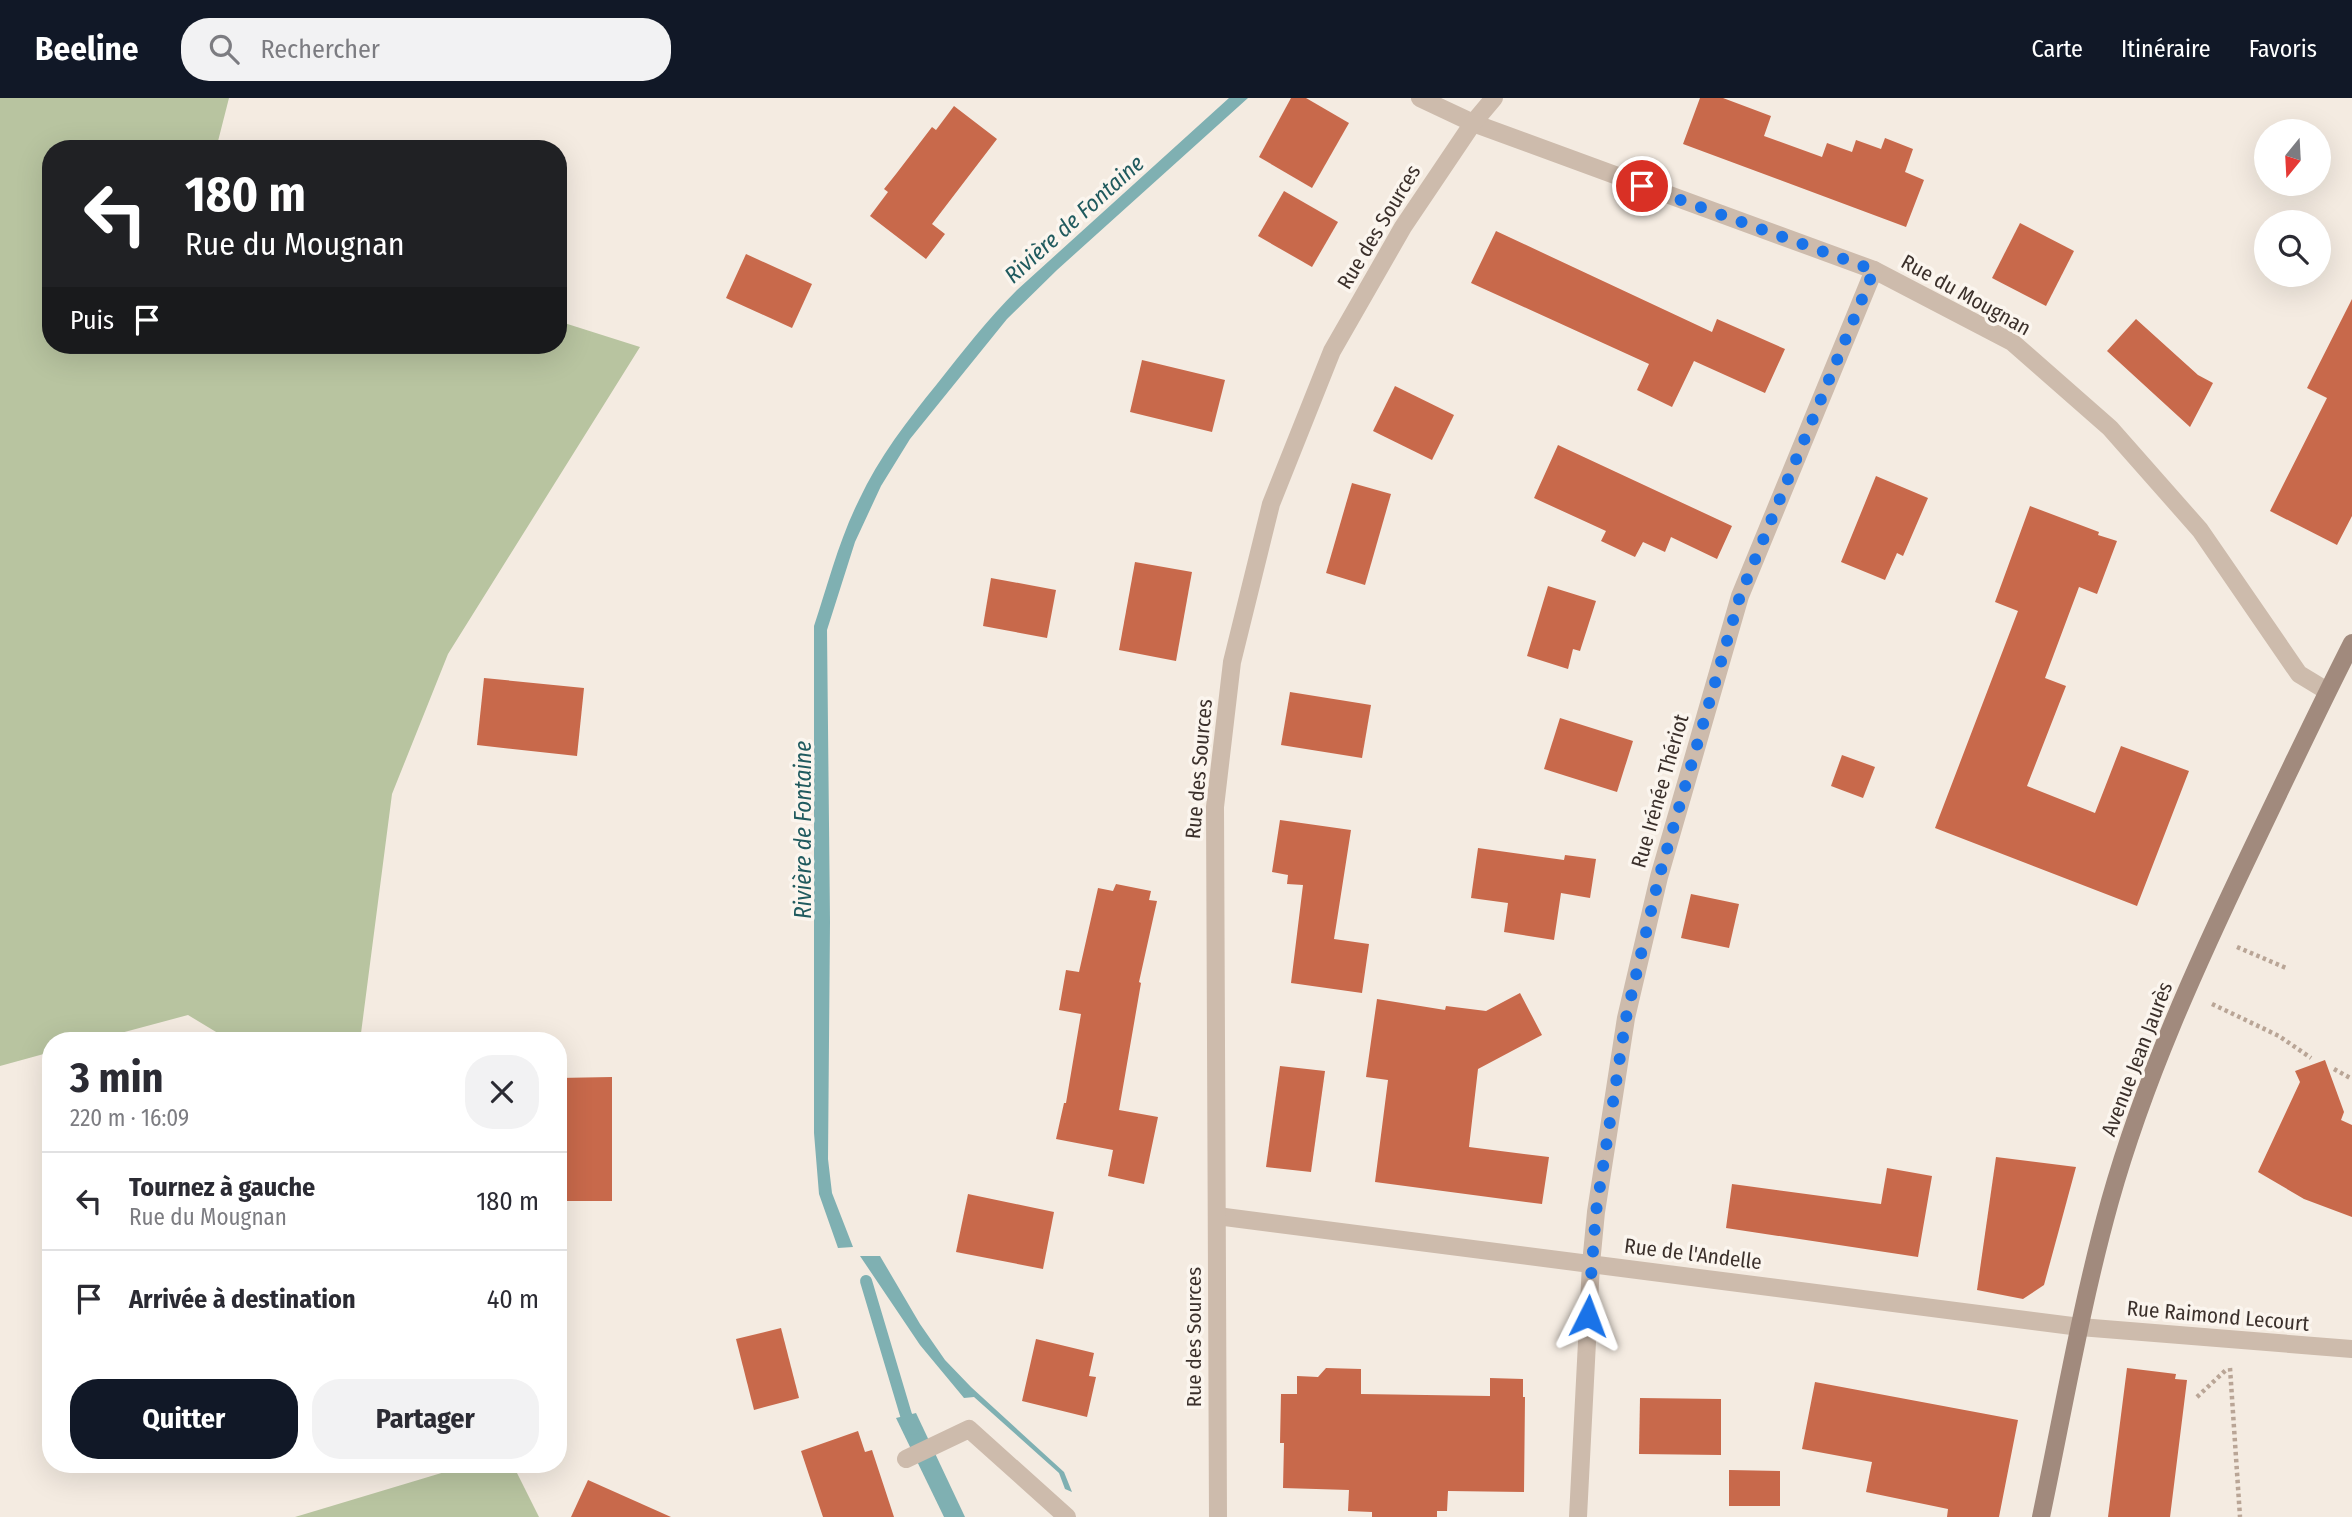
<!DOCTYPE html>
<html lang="fr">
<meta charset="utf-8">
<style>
body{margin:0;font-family:"Fira Sans Condensed",sans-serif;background:#f2f2f3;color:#2b2b33;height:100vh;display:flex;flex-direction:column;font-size:26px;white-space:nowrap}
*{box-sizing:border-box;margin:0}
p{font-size:23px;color:#7c7c81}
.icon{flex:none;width:38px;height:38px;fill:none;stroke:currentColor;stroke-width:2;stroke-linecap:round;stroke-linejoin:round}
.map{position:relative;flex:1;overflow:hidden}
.sheet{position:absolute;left:42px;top:934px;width:525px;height:441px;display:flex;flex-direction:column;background:#fff;border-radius:28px;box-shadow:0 7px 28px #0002}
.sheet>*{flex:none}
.banner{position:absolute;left:42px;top:42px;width:525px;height:214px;border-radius:28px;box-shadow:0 7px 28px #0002;background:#202124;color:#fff;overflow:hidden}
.needle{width:46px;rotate:198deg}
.controls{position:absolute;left:2254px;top:21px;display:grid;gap:14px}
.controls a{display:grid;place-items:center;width:77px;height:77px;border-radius:50%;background:#fff;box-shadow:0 7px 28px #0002;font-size:35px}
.pin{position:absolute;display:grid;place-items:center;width:60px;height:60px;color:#fff;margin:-30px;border:4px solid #fff;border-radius:50%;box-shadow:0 2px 7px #0007}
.me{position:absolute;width:77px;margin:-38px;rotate:3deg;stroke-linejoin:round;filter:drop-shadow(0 0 5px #0008)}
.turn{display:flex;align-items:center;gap:24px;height:147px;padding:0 28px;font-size:32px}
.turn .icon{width:91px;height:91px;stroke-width:2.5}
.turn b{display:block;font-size:49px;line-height:60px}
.then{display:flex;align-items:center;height:66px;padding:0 28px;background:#0003;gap:14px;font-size:26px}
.round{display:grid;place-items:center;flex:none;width:74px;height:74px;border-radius:28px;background:#f2f2f3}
.overview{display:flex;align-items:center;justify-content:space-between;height:119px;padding:0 28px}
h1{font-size:42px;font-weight:700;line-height:52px}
.action{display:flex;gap:14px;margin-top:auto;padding:14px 28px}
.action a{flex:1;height:80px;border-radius:28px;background:#111827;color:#fff;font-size:28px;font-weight:700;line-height:80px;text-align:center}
.action a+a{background:#f2f2f3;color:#2b2b33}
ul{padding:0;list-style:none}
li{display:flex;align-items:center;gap:21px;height:98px;padding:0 28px;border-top:2px solid #e1e1e2}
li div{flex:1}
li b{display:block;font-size:26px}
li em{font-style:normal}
header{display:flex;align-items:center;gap:42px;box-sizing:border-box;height:98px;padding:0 35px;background:#111827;color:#fff}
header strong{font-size:33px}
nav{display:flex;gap:38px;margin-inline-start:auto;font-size:24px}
.search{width:490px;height:63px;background:#f2f2f3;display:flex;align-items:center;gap:18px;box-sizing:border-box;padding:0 24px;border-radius:28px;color:#7c7c81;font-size:26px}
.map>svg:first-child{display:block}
</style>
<header>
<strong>Beeline</strong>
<div class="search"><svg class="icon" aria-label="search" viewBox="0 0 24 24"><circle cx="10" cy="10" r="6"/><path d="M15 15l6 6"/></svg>Rechercher</div>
<nav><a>Carte</a><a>Itinéraire</a><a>Favoris</a></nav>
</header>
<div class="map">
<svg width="2352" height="1419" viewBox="0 0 2352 1419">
<rect width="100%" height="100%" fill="#f4ebe1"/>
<g fill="#b8c4a0">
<path d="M0,0h229l-13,51h-165v196h507v-24l82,26 -192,307 -56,140 -32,247h-129l-43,-26 -97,26h-40v11l-51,14z"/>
<path d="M468,1367h45l26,52h-244z"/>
</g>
<g fill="#7fb0b2">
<path d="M1229,0h19l-191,172 -50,49 -97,120 -29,47 -26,56 -28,88 3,292 -2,237 4,34 21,54 -15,1 -19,-54 -5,-61v-507c14,-42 25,-86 45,-126 20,-43 48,-79 78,-116 26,-33 51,-65 80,-94z"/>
<path d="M860,1158h20l40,68 25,36 26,27 93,85 8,20 -7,-3 -6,-16 -85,-76 -10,1 -44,-53z"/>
<path d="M916,1315l49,104h-21l-48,-99z"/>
</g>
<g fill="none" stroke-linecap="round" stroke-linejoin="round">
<path stroke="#7fb0b2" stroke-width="12" d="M866,1183l40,134 7,14"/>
</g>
<g fill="#c8694b">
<path d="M1291,0h15l43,25 -37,65 -53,-31z"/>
<path d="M1700,0h23l48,18 -7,20 58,21 5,-14 25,9 4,-12 25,9 4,-11 28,11 -8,23 19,8 -18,47 -223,-83z"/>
<path d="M954,8l43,33 -65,85 13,10 -19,25 -56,-43 18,-24 -4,-3 12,-15 36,-47 4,3z"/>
<path d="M1284,93l54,31 -26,45 -54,-31z"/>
<path d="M2020,125l54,28 -28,55 -54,-28z"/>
<path d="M1496,133l216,101 5,-13 68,30 -20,44 -71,-32 -22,46 -35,-17 12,-26 -178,-81z"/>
<path d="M746,156l66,30 -20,44 -66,-30z"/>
<path d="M2352,201v217l-15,29 -67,-34 57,-113 -20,-10z"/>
<path d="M2136,221l62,56 15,8 -23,44 -83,-76z"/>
<path d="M1142,262l83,20 -13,52 -82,-20z"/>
<path d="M1395,288l59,29 -22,45 -59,-29z"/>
<path d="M1558,347l174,81 -15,33 -46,-22 -6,15 -22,-10 -8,15 -34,-16 5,-10 -72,-33z"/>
<path d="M1876,378l52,22 -25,58 -6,-3 -12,27 -44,-18z"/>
<path d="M1352,385l39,11 -26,91 -39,-12z"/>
<path d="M2030,408l69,26 -1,3 19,6 -20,53 -18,-7 -34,91 21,8 -39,100 68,27 26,-67 68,25 -52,135 -202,-78 83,-217 -23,-9z"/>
<path d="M1135,464l57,10 -16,89 -57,-11z"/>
<path d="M991,480l65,12 -9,48 -64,-12z"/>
<path d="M1548,488l48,15 -16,50 -7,-2 -5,20 -41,-13z"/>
<path d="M484,580l100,10 -7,68 -100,-11z"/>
<path d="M1290,594l81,13 -9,53 -81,-13z"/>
<path d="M1560,620l73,23 -16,51 -73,-23z"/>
<path d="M1842,657l33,12 -12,31 -32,-12z"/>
<path d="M1280,722l71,10 -17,109 35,5 -7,49 -71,-10 12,-98 -16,-1 1,-9 -16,-3z"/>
<path d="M1478,750l86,12 1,-5 31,4 -6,39 -29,-5 -7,47 -50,-8 4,-29 -37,-5z"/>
<path d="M1116,786l35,7 -2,9 8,1 -18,81 2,1 -22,127 39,7 -14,67 -36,-8 5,-26 -57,-11 8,-36h2l15,-89 -22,-4 7,-40 13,2 19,-84 15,3z"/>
<path d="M1691,796l48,10 -10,44 -48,-10z"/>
<path d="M1520,895l22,42 -64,34 -9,78 80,10 -7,47 -167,-22 13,-102 -22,-3 11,-78 68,11 1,-4 40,5z"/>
<path d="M2325,962l19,52 -3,8 11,5v92l-48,-18 -46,-27 42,-90 -5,-11z"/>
<path d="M1280,968l45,5 -14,101 -45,-5z"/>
<path d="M612,979v124h-45l-1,-12h-8v-111z"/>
<path d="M1996,1059l80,10 -32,118 -21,14 -46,-9z"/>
<path d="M1887,1070l45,8 -14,81 -192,-29 6,-44 149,20z"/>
<path d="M968,1096l86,18 -11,57 -87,-17z"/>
<path d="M781,1230l18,70 -45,12 -18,-71z"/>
<path d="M1036,1241l58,14 -5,23 7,1 -9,40 -65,-16z"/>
<path d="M1326,1270l35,1v25l129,2v-18l33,1v18h2l-1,95 -76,-1 -1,20h-10v6h-65v-5l-24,-1 1,-21 -66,-2 1,-45h-4l1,-49h16v-18l21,1z"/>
<path d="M2127,1270l49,6 -1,5 12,1 -17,137h-62z"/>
<path d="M1815,1284l203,38 -19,97h-52l1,-8 -82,-17 6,-30 -70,-13z"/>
<path d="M1640,1300l81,1v56l-82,-1z"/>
<path d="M858,1333l7,21 7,-2 22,67h-71l-22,-66z"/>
<path d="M1729,1372l51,1v35h-51z"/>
<path d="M588,1382l83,37h-100z"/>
</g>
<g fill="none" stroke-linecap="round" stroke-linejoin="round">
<g stroke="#b9a596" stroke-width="4.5" stroke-dasharray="3.5 3.5" stroke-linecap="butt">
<path d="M2237,849l49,21"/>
<path d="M2212,906l67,32 32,22"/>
<path d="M2334,971l18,10"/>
<path d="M2230,1270l10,149"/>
<path d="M2197,1299l30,-28"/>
</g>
<path stroke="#cdbbac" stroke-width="18" d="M906,1361l63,-30 98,88"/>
<g stroke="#cdbbac" stroke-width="18">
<path d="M1420,0l53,25 401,147 138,72 98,86 90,102 99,144 28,17"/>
<path d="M1217,1118l863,111 272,22"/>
<path d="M1218,1419l-3,-710 17,-145 39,-158 61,-153 71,-124 70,-104 21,-25"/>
<path d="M1578,1419l13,-253 5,-52 30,-194 33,-141 81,-281 134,-326"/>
</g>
<path stroke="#a18a7d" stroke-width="18" d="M2041,1419c22,-105 40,-212 69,-316 34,-121 86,-235 140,-348 34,-71 67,-141 102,-210"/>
</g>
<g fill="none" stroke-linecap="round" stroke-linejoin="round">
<path stroke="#1a73e8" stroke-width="12" stroke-dasharray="0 21.6" d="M1588,1218l8,-104 30,-194 33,-141 81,-281 134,-326 -232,-84"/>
</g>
<g text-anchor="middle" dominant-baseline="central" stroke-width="7" stroke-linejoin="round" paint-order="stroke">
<g font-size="21" fill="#3b302b" stroke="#fbf5ee">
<text transform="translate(1379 129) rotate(-59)">Rue des Sources</text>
<text transform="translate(1966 197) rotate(29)">Rue du Mougnan</text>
<text transform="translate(1199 671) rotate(-85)">Rue des Sources</text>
<text transform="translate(1660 693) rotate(-74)">Rue Irénée Thériot</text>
<text transform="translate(2137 961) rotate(-69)">Avenue Jean Jaurès</text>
<text transform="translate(1693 1156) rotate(7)">Rue de l'Andelle</text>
<text transform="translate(2218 1218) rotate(5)">Rue Raimond Lecourt</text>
<text transform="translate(1194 1239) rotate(-90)">Rue des Sources</text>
</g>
<g font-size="23" font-style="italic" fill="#1f5a5e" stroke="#fbf5ee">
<text transform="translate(1074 121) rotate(-42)">Rivière de Fontaine</text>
<text transform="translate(803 732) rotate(-90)">Rivière de Fontaine</text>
</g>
</g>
</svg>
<div class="controls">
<a><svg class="needle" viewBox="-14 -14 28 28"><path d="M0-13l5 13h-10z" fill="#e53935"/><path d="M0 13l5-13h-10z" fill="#7c7c81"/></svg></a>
<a><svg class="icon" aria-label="search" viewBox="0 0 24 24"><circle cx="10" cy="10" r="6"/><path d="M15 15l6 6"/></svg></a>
</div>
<div class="pin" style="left:1642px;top:88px;background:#d93025"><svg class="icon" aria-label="arrive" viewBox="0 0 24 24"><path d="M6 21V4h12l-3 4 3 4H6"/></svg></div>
<svg class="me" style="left:1588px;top:1218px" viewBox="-20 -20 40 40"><path d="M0-17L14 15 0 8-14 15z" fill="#1a73e8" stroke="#fff" stroke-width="4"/></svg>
<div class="banner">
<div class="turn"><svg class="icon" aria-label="left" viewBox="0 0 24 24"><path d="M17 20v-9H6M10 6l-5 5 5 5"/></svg><div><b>180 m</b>Rue du Mougnan</div></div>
<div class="then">Puis<svg class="icon" aria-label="arrive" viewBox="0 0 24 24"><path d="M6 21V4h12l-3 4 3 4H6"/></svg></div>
</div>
<section class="sheet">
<div class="overview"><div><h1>3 min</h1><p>220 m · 16:09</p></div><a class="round"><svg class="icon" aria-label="close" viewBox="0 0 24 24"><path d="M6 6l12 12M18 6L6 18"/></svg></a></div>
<ul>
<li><svg class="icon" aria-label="left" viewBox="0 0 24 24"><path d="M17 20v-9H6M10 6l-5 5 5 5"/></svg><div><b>Tournez à gauche</b><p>Rue du Mougnan</p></div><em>180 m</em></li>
<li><svg class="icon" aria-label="arrive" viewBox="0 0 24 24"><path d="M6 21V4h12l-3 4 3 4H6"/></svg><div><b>Arrivée à destination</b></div><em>40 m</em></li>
</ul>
<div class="action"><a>Quitter</a><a>Partager</a></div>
</section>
</div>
